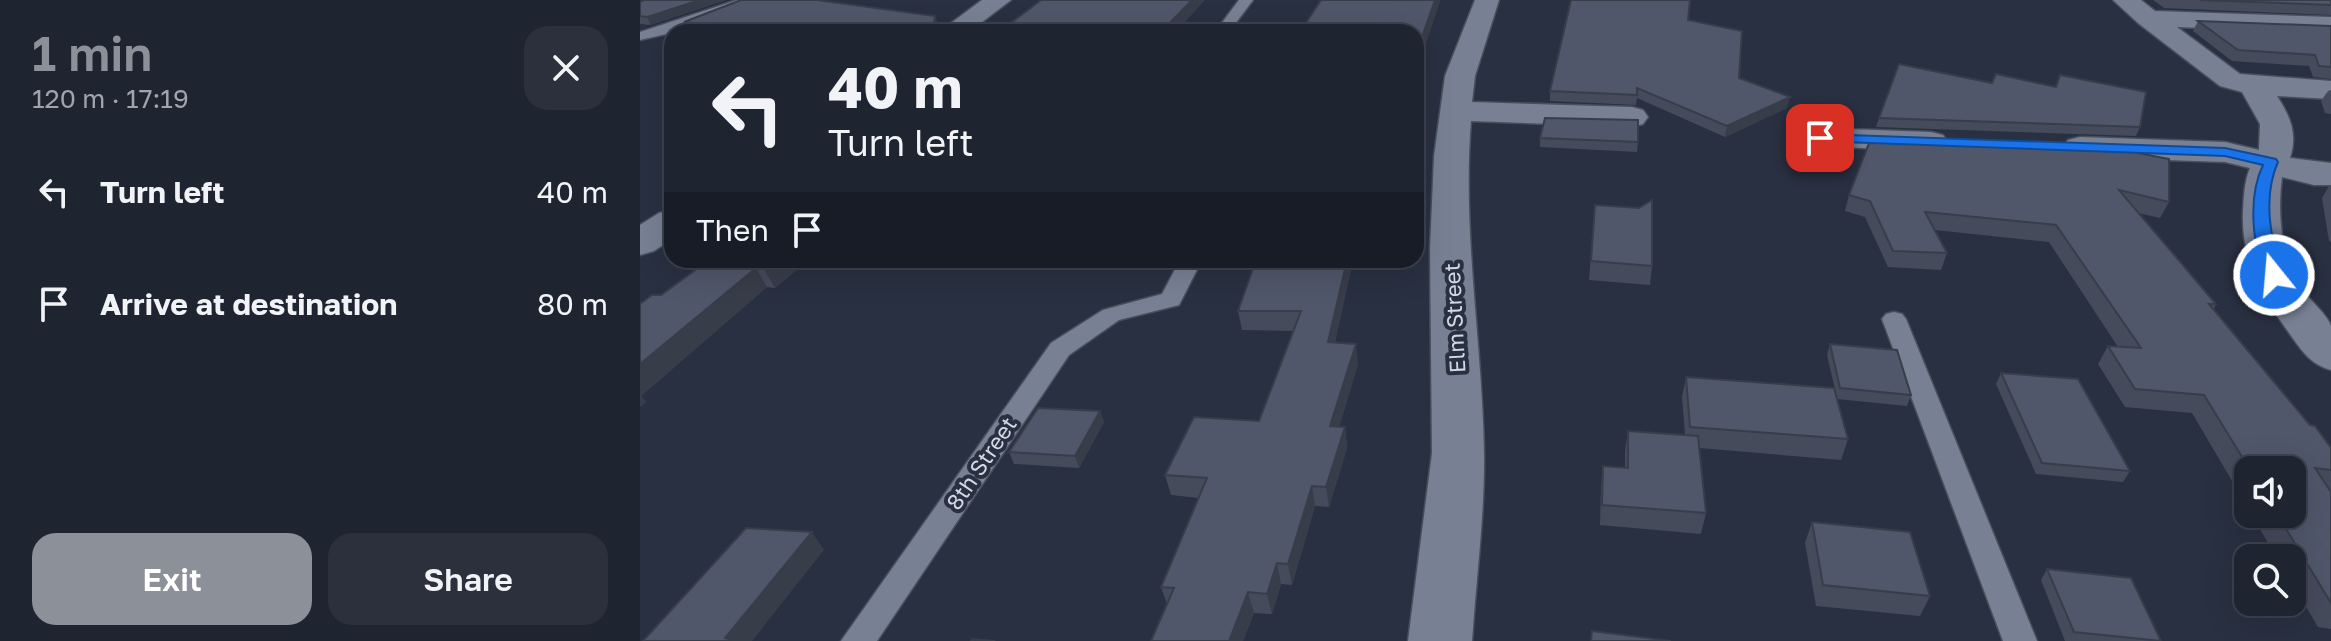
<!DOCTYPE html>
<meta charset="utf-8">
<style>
body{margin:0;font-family:"Golos Text",sans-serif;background:#2c303d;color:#f1f3f6;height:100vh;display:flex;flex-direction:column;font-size:30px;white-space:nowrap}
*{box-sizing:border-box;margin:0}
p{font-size:26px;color:#a1a4ab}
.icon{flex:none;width:44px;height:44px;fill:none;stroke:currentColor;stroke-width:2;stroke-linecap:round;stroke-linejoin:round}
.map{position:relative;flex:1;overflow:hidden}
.sheet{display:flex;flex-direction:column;background:#1f2431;width:640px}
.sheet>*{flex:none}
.top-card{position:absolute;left:24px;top:24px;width:760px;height:244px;border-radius:24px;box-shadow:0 8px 32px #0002,0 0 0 2px #3c414d;background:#1f2431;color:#f1f3f6;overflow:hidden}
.buttons{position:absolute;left:1594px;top:456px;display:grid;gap:16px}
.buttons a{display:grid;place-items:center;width:72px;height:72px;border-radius:16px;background:#1f2431;box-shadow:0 8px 32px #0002,0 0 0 2px #3c414d;font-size:40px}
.pin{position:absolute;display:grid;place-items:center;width:68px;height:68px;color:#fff;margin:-34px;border-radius:16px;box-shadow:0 4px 12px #0006}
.me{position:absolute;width:88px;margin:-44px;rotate:343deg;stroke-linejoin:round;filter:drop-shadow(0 0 6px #0008)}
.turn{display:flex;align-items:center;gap:28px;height:168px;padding:0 32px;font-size:36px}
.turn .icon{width:104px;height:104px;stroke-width:2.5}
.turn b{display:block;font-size:56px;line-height:68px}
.then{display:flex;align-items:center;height:76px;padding:0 32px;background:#0003;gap:16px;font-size:30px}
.round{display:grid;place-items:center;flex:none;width:84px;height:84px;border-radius:24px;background:#2c303d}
.headline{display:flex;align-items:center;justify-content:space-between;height:136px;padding:0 32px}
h1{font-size:48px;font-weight:600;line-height:60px;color:#8c9099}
.primary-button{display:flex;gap:16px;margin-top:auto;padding:16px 32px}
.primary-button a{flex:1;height:92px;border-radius:24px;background:#8c9099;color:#fff;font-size:32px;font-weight:600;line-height:92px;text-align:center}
.primary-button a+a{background:#2c303d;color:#f1f3f6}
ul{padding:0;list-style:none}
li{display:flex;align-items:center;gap:24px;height:112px;padding:0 32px}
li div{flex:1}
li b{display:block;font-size:30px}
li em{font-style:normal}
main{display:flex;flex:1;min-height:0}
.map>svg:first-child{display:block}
</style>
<main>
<section class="sheet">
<div class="headline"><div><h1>1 min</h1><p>120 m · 17:19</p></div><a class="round"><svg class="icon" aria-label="close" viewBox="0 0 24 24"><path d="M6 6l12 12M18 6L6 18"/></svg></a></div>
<ul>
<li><svg class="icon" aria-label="left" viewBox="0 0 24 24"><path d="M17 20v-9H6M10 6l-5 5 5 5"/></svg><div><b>Turn left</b></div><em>40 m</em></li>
<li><svg class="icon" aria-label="arrive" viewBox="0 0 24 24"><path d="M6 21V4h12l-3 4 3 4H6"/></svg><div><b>Arrive at destination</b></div><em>80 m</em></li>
</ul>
<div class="primary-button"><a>Exit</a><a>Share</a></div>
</section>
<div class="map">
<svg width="1691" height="641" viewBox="0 0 1691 641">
<rect width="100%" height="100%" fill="#293041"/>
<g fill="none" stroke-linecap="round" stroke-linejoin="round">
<defs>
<g id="lane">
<path d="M97,0h20l-86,33 -31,7v-8z"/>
<path d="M599,0h14l-24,32h-14z"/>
<path d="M540,260h22l-23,45 -60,15 -50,35 -192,286h-36l210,-298 52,-33 59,-16z"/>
<path d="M1254,312l8,2 4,5 131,322h-34l-121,-322 4,-5z"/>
</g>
<g id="street">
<path d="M342,0h29l-42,32h-30z"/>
<path d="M835,0h24l-24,76 -3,26 160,5 11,3 5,7 -5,7 -11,3 -161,-6c-9,111 11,220 13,330 1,63 -8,128 -12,190h-64l24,-188 -2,-205 4,-92 11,-80z"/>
<path d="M1473,0h28l14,11 176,6v16l-154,-6 63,47 91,7v18l-54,-3c13,20 21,38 13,62l41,5v22h-17l-32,-8c-5,40 -1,80 22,114 7,11 23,23 27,35 0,11 0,32 0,44 -22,-6 -31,-22 -44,-40 -27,-38 -46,-71 -44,-119 1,-14 1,-29 7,-43l-25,-6 -145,-5 -12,-3 -5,-7 5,-7 12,-3 145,5 34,8 1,-26 -18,-32 -22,-6 -82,-63z"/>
<path d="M1180,128l111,4 12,3 5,7 -5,7 -12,3 -123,-7 -5,-7 5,-7z"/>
<path d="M32,210v29l-18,12 -14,4v-30l19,-12z"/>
</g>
</defs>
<use href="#lane" stroke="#484e5c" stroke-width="3"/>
<use href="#street" stroke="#484e5c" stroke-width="3"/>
<use href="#lane" fill="#788094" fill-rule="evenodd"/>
<use href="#street" fill="#788094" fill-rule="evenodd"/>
</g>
<g fill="#454b5b">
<path d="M1513,0h178v15l-167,-7z"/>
<path d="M0,2l11,23 -11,-1z"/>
<path d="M1048,20l51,58 48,30 -62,29 -88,-39 -1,7 -86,-4v-10z"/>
<path d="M1558,21l133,5v53l-18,-2 -4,-11 -77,-5 -39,-30z"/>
<path d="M44,22l254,2 -1,8h-228l-21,-2z"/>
<path d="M1691,90v24l-6,-1 -4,-12 7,-10z"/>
<path d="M1239,118l261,9 -4,9 -260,-9z"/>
<path d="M900,138l98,4 -1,10 -97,-5z"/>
<path d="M1498,153l31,49 -9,16 -22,-5 78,91 -2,5 96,116 21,23v181l-13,-2 -26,-44v-25h-15l-26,-44h41v-44h-44v38l-56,-95 -67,-6 -27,-43 10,-18 10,1 -69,-105 -114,-12 12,23 -6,17 -53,-3 -23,-50 -20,-6 4,-16z"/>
<path d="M1689,186h2v56l-2,-1 -7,-43z"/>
<path d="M955,205l57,61 -2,19 -61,-5z"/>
<path d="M69,260h99l-33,28 -8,-1 -126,109 5,6 -6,5v-103l21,-9z"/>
<path d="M616,260h97l-18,82 23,22 -19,63h6l2,21 -18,59 -14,-1 -23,79 -11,-1 -9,30 -18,-1 -11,28h-92l16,-37 -6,-17 38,-89 -28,-3 -6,-20 94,-54 35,-90 -52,-1 -4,-19z"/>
<path d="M1190,344l81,51 -4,11 -70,-7 11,40 -7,21 -142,-12 7,65 -5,21 -101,-9 1,-39 2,-20 22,2v-17l3,-20 57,4 -3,-38 4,-20 151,21 -10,-43z"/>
<path d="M1361,373l129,98 -7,11 -87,-8 -40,-90z"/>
<path d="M460,411l4,11 -25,46 -65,-4 -5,-12z"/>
<path d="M1172,522l118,74 -10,20 -104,-10 -11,-63z"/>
<path d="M1407,569l114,72h-96l-24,-61z"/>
</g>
<g fill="#383d4a">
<path d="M60,0h27l-76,25 -4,-8z"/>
<path d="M552,0h13l-29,32h-15z"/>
<path d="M795,0h5v2l-23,68 -1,-16z"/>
<path d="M295,16l3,8 -1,8h-4z"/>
<path d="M1150,97l-3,11 -62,29 2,-11z"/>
<path d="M135,260h33l-33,28 -11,-19z"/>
<path d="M707,260h6l-22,102 -3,-20z"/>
<path d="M116,268l11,19 -126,109 5,6 -6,5v-43z"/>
<path d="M716,344l2,20 -25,83 -3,-21z"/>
<path d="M460,411l4,11 -25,46 -4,-12z"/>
<path d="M705,427l2,21 -18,59 -3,-20z"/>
<path d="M672,486l3,20 -23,79 -4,-21z"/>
<path d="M172,532l12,18 -72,91h-25l-2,-3z"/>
<path d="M637,563l4,21 -9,30 -5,-20z"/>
<path d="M608,592l6,21 -11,28h-14z"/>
</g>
<g fill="#50576a" stroke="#383d4a" stroke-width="2">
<path d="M4,0h56l-53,17 -7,-1v-14z"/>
<path d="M101,0h76l118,16 -2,16h-158l-91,-10z"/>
<path d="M401,0h151l-31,32h-162z"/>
<path d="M681,0h114l-19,54v-22h-116z"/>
<path d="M931,0h119l-2,20 54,11 -3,47 51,19 -63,29 -90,-38v7l-87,-4z"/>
<path d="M1560,0h131v5z"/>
<path d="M1558,21l133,5v41l-12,-1 -4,-11 -77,-5z"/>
<path d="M1259,64l93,19 4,-9 60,13 4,-12 86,17 -6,35 -261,-9z"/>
<path d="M905,118l93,2v22l-98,-4z"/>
<path d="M1231,138l268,8 -1,7 31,6v43l-50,-12 97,114h-7l101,121 5,1 16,22v22l-16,-2 16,24v111l-54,-89h15v-44h-42l-46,-75 -69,-6 -27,-43 33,2 -85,-123 -131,-13 22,41 -54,-2 -23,-50 -21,-6z"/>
<path d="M1012,200v66l-61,-5 4,-56 44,3z"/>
<path d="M69,260h66l-11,9 -8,-1 -116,96v-60l12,-9h9z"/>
<path d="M616,260h91l-19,82 28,2 -26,82 15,1 -19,60 -14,-1 -24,78 -11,-1 -10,31 -19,-2 -19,49h-78l23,-53 -13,-1 46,-109 -42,-3 29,-58 65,4 42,-110h-63z"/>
<path d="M1190,344l67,6 14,45 -71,-7z"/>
<path d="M1361,373l77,6 52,92 -88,-8z"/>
<path d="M1046,377l148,11 14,51 -158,-12z"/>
<path d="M398,408l62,3 -25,45 -66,-4z"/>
<path d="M988,431l70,5 8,77 -104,-8 1,-39 25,2z"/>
<path d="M1172,522l98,10 20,64 -107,-11z"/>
<path d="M106,528l66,4 -87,106 4,1 -2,2h-84z"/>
<path d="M1407,569l84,9 30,63 -87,-9z"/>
<path d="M952,631l79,10h-80z"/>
<path d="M332,639l23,2h-24z"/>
</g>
<path fill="#1a73e8" stroke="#114b97" stroke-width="2" d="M1180,134l405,14 51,11 2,3c-16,36 -7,77 4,113l-8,5 -6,-2c-17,-31 -20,-82 -5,-113l-38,-9 -409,-15v-6z"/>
<g text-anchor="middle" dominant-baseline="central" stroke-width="8" stroke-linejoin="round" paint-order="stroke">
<g font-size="22" fill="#d3d8e3" stroke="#293041">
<text transform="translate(814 318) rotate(-93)">Elm Street</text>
<text transform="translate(341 463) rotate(-56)">8th Street</text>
</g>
</g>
</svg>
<div class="buttons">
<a><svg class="icon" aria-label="sound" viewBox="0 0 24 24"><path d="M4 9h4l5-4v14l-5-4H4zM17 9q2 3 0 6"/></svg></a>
<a><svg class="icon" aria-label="search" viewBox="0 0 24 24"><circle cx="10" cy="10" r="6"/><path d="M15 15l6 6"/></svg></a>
</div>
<div class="pin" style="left:1180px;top:138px;background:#d93025"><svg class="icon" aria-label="arrive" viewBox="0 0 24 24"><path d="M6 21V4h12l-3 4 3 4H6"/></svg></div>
<svg class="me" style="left:1634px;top:275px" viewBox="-20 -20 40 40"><circle r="17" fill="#1a73e8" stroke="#fff" stroke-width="3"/><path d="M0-11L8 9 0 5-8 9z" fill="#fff"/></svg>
<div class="top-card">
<div class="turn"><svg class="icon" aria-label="left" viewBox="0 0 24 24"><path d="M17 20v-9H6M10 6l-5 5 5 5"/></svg><div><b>40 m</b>Turn left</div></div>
<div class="then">Then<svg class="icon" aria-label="arrive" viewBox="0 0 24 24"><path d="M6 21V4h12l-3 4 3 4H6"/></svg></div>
</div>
</div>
</main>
